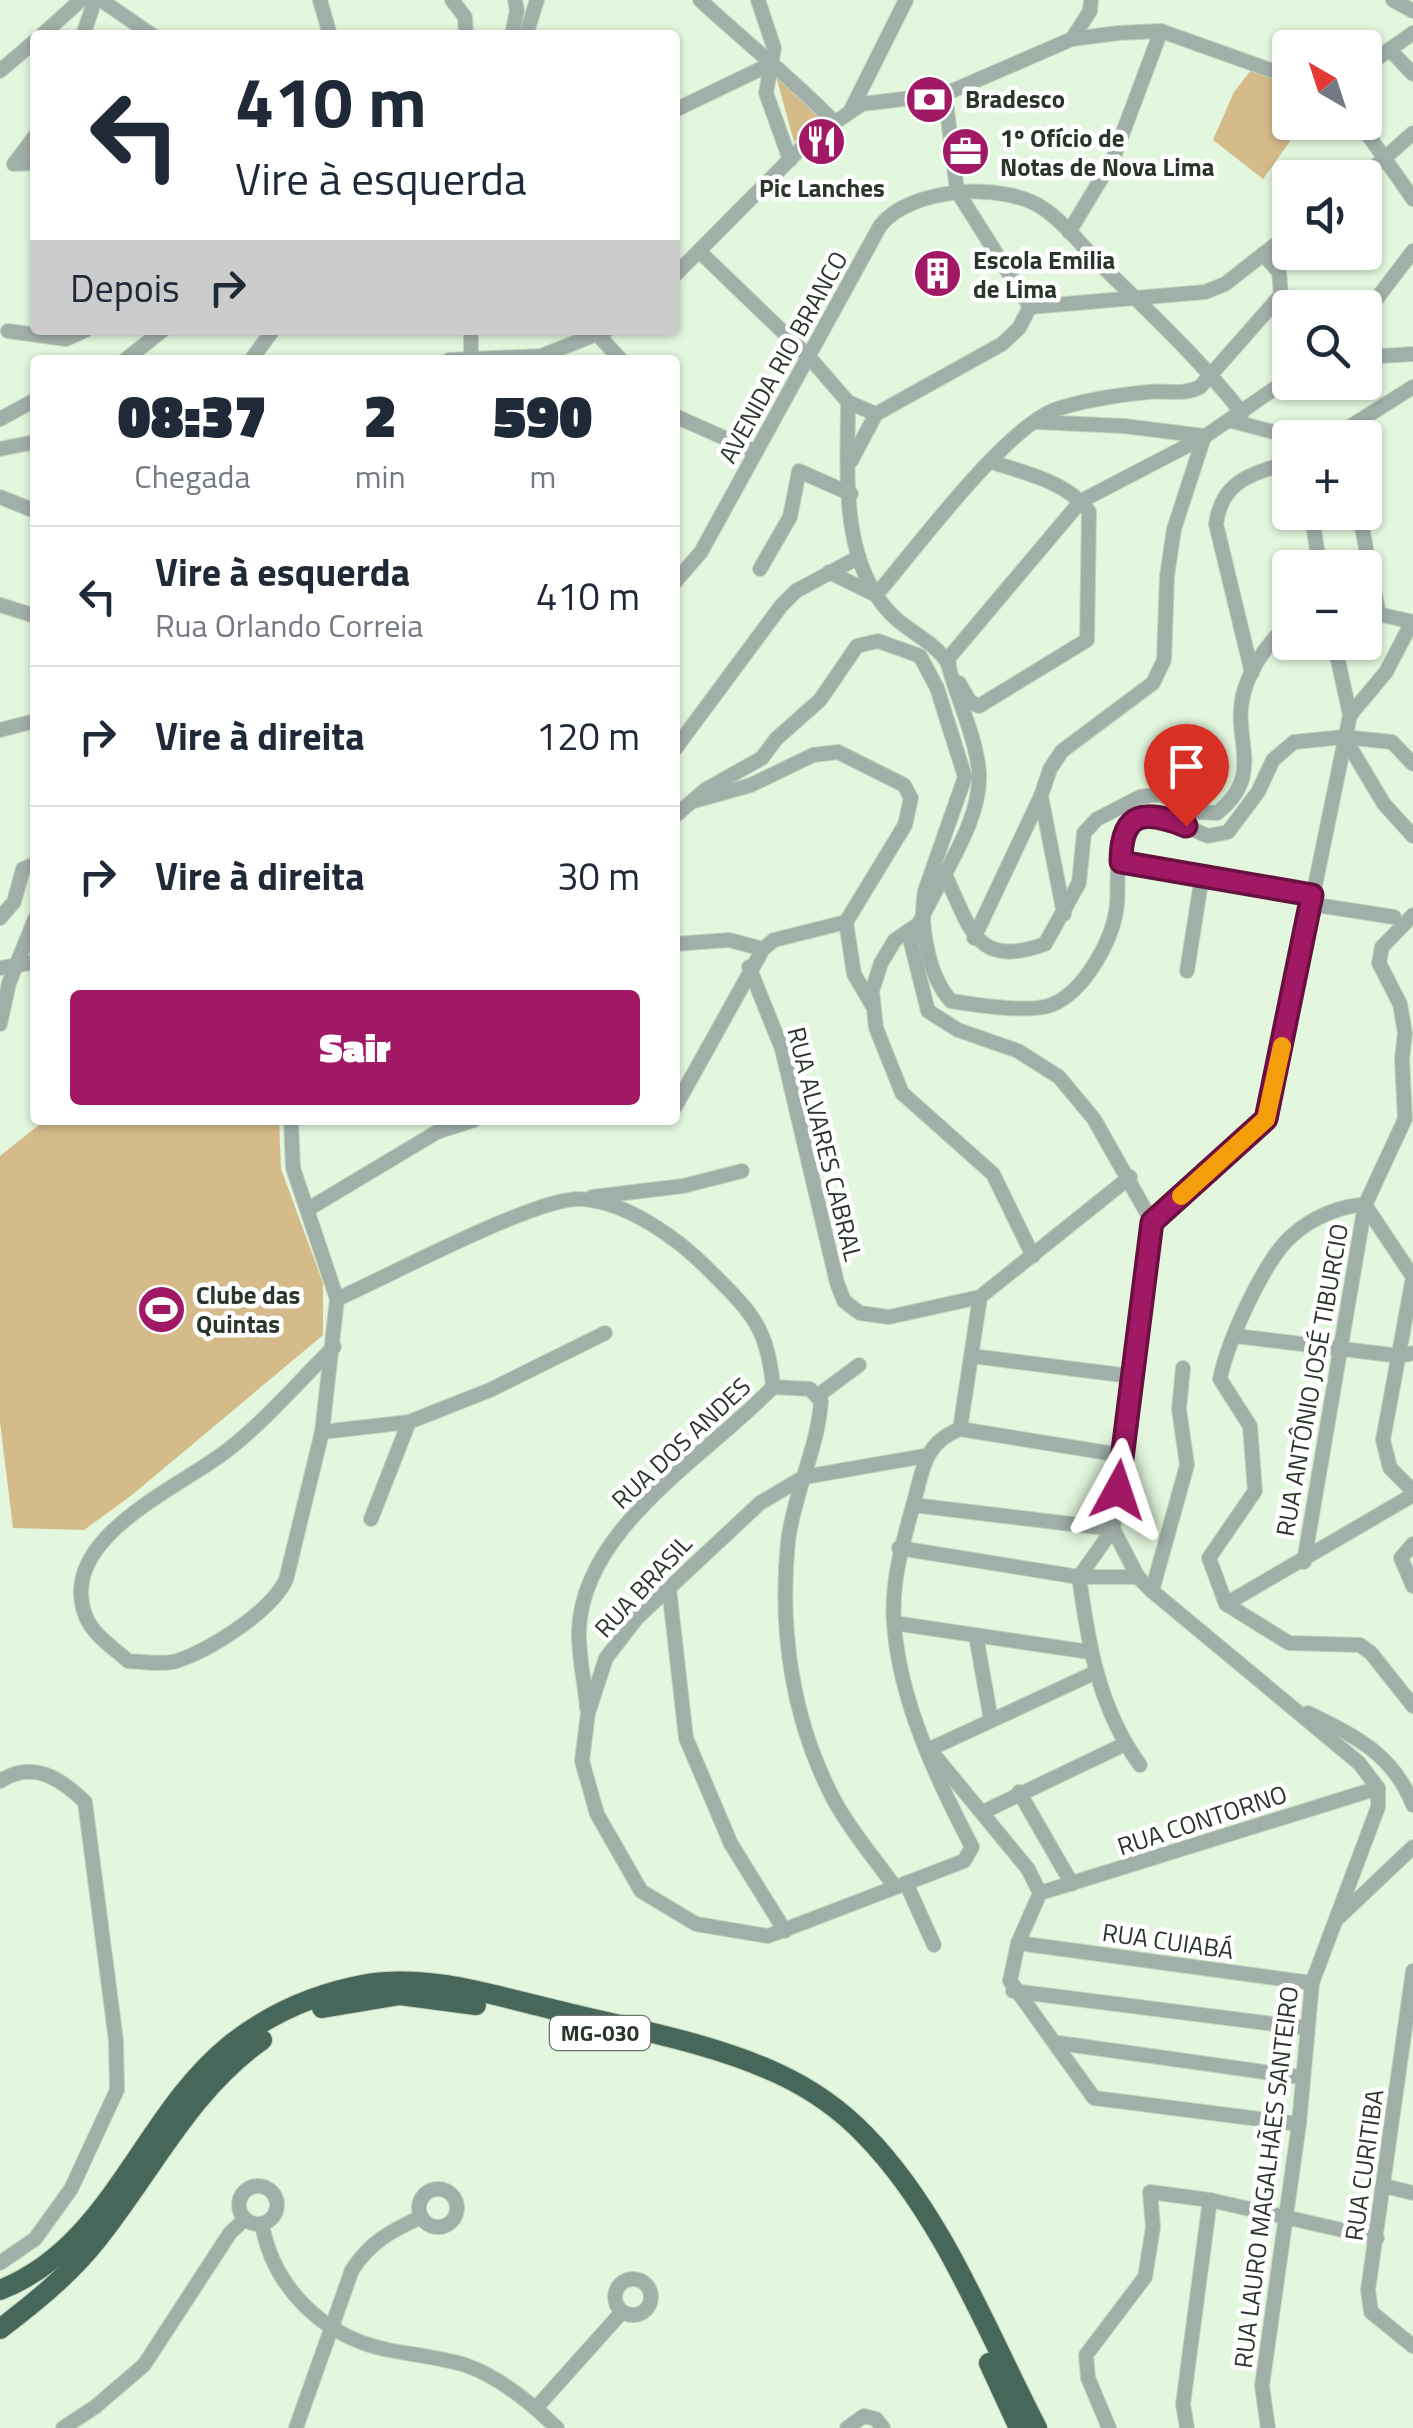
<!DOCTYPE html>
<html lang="pt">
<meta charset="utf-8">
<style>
body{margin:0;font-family:"Titillium Web",sans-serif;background:#f2f2f3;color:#1f2937;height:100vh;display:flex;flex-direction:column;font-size:38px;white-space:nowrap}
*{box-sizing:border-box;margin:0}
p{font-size:32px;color:#747a83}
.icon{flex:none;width:55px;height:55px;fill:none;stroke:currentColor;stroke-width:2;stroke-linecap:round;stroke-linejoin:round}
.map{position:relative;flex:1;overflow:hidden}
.sheet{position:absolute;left:30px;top:355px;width:650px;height:770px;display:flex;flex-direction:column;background:#fff;border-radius:10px;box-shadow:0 2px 8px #0004}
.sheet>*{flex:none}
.hud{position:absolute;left:30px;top:30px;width:650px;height:305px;border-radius:10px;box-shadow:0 2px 8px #0004;background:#fff;color:#1f2937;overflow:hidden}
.needle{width:65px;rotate:321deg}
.controls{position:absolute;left:1272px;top:30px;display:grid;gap:20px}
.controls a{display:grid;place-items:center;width:110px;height:110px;border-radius:10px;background:#fff;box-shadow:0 2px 8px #0004;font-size:50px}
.pin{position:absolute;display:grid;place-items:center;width:85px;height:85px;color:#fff;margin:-102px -42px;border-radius:50% 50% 50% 0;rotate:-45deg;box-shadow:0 0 10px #0007}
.pin .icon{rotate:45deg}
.me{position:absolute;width:110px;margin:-55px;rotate:5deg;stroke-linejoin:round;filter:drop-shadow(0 0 8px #0008)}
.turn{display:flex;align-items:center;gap:35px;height:210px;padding:0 40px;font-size:45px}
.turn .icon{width:130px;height:130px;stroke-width:2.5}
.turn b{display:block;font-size:70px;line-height:85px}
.then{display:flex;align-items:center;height:95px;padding:0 40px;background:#0003;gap:20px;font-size:38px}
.eta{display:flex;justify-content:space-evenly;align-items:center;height:170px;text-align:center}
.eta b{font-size:60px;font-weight:800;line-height:70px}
.action{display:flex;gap:20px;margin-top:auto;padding:20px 40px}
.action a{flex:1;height:115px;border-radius:10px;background:#a11864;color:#fff;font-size:40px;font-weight:800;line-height:115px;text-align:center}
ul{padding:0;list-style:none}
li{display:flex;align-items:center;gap:30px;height:140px;padding:0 40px;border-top:2px solid #e0e1e3}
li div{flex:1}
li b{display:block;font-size:38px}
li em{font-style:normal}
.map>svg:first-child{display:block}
</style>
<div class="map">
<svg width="1413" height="2428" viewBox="0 0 1413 2428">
<rect width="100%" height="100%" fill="#e2f7dd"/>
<g fill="#d5ba8a">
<path d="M1251,70l39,13v39l13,1 -40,56 -50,-39 21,-48z"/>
<path d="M776,76h6l42,41 -30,25z"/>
<path d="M45,1120h234l2,49 42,114v52l-191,160 -48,35 -71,-2 -13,-106v-266z"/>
</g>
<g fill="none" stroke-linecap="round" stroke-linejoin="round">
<defs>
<g id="minor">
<path d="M101,0l51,35"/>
<path d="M320,0l10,35"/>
<path d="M452,0l13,17 1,18"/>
<path d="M700,0c45,42 92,78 134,122"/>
<path d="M758,0l16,48 -8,45 24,67"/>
<path d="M1393,0l20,11"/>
<path d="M42,35l39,-35"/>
<path d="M83,35l12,-35"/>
<path d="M512,35l5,-24 -2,-11"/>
<path d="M526,35l11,-35"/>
<path d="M1072,39l18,-28 1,-11"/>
<path d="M1391,51l22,23"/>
<path d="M1365,67l48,-34"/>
<path d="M0,71l35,-30"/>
<path d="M675,110l96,-46"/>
<path d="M851,110l55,-110"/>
<path d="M1359,122l54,77"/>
<path d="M14,164l21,-28"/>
<path d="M14,164l21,-1"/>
<path d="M1362,178l51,-45"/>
<path d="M1069,232l44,-73 48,-128"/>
<path d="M701,253l108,104 39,45 28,12"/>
<path d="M675,275l134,-135 53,-36 83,-10 127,-55 46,-6 43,-2 129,46"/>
<path d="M1030,307l175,-15 20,-8 59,-46"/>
<path d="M1365,314l48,-63"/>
<path d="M8,331l58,8 20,-9"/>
<path d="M599,336l22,24"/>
<path d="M1365,357l48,-3"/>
<path d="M125,360l38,-30"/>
<path d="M251,360l22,-30"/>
<path d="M449,360l92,-4 66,-26"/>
<path d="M471,360v-30"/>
<path d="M848,402c0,69 -9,157 42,211 19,20 43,27 59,51"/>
<path d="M675,416l81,36"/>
<path d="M0,419l35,-19"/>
<path d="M1232,421l64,17"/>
<path d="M1036,422l88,4 80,10"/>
<path d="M1332,438l81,-51"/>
<path d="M0,449l35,-7"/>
<path d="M851,461l25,-47 126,-70 17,-16 11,-21 -73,-116 -12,-97"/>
<path d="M0,497l35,14"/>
<path d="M1311,512l9,56"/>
<path d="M1359,512l20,103"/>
<path d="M760,569l30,-52 9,-46 52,23"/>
<path d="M829,572l47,23c39,-45 130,-169 181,-186 28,-9 61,-14 91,-17 18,-2 34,4 52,-5l81,-92 -2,-23 -16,-18"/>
<path d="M675,582l26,-30 179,-326c30,-39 125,-45 164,-17 21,14 37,36 55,54 51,50 99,94 143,150"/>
<path d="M0,605l35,11"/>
<path d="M1365,611l48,11"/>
<path d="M947,660c8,34 26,69 31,104 10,58 -50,127 -67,179l17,68 30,19 60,21 41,26 35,42 58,103 -39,307 25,48 14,14 207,172 19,25v19l-66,176 -13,141 -37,262 6,42"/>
<path d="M947,660l134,-159 123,-64"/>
<path d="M1252,673l-36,-149c6,-44 36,-50 74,-62"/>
<path d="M959,683l11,19 9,4 108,-66 2,-128c-20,-30 -65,-39 -97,-50"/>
<path d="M1350,715l36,-43 26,-50"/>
<path d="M0,730l35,-9"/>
<path d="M1344,737l40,67 29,32"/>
<path d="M675,749l106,-143 15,-15 63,-34"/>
<path d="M694,801l57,-16 62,-30 25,-3 66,33 7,13 -6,27 -59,97"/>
<path d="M675,816l30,-26 57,-32 14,-19 44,-39 37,-54 21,-5 42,15 17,32 28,89 -40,114c-6,33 3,85 26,110 24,4 78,12 100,4 34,-13 63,-67 66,-101 2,-21 -3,-59 10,-77 5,-8 17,-11 27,-14l54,23 20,-4 30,-40 15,-32 21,-18 50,-5 48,5 21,22"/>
<path d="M1121,862l191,33"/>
<path d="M946,877c25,52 30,92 99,67l34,-61 5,-50 13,-14 43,-22 20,-3 39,18 18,1c49,-39 15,-73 26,-118 7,-28 27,-54 47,-73"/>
<path d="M1310,904l84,13"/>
<path d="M1064,914l-23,-118 9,-27 12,-18 91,-68 11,-23 3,-84 7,-47 30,-92 86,-59"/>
<path d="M0,918l14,-16 9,-33 12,-5"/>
<path d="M917,925l-22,15 -14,23 -9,28 4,37 26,65 91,81 40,82"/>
<path d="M974,938l67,-142"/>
<path d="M675,944l54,-4 34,9"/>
<path d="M749,967l33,82 55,234 7,18 16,12 29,4 91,-20 150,-120"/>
<path d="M0,968l35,-6"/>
<path d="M1187,971l15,-95"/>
<path d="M0,1024l9,-41 26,-64"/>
<path d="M675,1107l88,-158 11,-9 72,-18 8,52 18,31"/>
<path d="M291,1120l2,48 44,131 -15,133 -36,148c-16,32 -74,69 -109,81 -15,4 -33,1 -49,0 -14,-13 -34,-25 -42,-44 -32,-79 96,-130 143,-168 38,-30 71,-69 105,-102"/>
<path d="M592,1197l91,-11 59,-15"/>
<path d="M1365,1205c-24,0 -53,13 -71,29 -29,23 -67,109 -74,145l30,47 5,65 -46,67 17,46 63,39 71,2 11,8 42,53"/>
<path d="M1365,1205l48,72 -30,163 7,28 23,23"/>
<path d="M310,1208l127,-76 37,-12"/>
<path d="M1152,1222l103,-91 15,-25 80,-391 -16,-73"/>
<path d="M337,1299c50,-22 194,-99 240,-100 47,0 102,40 133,72 41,41 58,56 63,116 -65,68 -190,140 -194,243 -1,25 6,53 8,78"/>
<path d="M1236,1336l164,20 13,-3"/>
<path d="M972,1356l158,20"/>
<path d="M773,1387l37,2 11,12c-3,47 -27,92 -33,140 -9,89 4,179 46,259 16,30 41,59 61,87"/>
<path d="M820,1394l39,-29"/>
<path d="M960,1429l20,-132"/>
<path d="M322,1432l87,-10 81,-32 115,-57"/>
<path d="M925,1456l-121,21 -44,26 -123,115 -31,40 -18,55 -6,48 15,53 44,77 55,33 72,12 196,-75 8,-14c-35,-67 -73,-147 -78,-224 -3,-42 9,-81 20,-121 9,-33 10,-59 46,-73l161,26"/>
<path d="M913,1505l200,24 -34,48"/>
<path d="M371,1519l38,-97"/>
<path d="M1413,1544l-12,14 12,28"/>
<path d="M899,1548l180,29h59"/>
<path d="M1304,1562l61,-357 40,-86 -3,-60 3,-26 -5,-29 -21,-41 3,-16 31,-32"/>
<path d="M1079,1577c10,68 19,130 61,188"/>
<path d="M669,1588l17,150 45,106 54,87"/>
<path d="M1152,1591l35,-126 -8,-56 4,-41"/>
<path d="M1226,1604l187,-109"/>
<path d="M894,1623l196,29"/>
<path d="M976,1636l15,84"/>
<path d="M1308,1713c47,23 85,41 105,92"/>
<path d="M930,1749l164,-76"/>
<path d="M935,1756l93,113 12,24 -22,50 -8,38 84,117 205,26"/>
<path d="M0,1781c33,-21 60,-3 85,21l31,239 1,49 -46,99 -36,50 -35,24"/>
<path d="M1019,1792l53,92"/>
<path d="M983,1812l142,-68"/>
<path d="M906,1883l28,62"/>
<path d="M1040,1893l338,-105"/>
<path d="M1336,1920l77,-73"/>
<path d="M1018,1943l294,40"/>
<path d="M1413,1971l-45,319 3,22 42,34"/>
<path d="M1013,1991l293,37"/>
<path d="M1059,2043l241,34"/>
<path d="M1384,2186l29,7"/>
<circle cx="258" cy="2205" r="19"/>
<circle cx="438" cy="2208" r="19"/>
<path d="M262,2224c11,63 60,111 122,125 28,6 57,8 84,17 33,12 64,38 89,62"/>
<circle cx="633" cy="2297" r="18"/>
<path d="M536,2408l86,-96"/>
<path d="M63,2428l32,-21 49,-42 86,-132 15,-14"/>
<path d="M296,2428l56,-158c18,-28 39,-39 69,-53"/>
<path d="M847,2428l17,-12 12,3 7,9"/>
<path d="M1109,2428l-21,-50 -2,-23 59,-78 8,-50 -3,-35 60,8 167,38"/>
<path d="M1187,2428l-4,-24 27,-204"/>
</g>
<g id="highway">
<path d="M322,2008l78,-13 76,10"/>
<path d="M0,2290c112,-44 142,-174 230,-245 40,-32 87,-52 137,-61 66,-11 138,15 201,29 70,17 146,31 211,61 32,15 62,36 86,61 78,80 121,195 172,293"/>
<path d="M0,2329c34,-26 69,-54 96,-88 55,-68 93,-150 166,-201"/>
<path d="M989,2363l30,65"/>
</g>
</defs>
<use href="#minor" stroke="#c1d4bd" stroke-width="16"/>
<use href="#highway" stroke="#c1d4bd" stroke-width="22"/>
<use href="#minor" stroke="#a1afa9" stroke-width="14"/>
<use href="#highway" stroke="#47675b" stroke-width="20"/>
</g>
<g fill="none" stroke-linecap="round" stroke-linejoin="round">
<defs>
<path id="route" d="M1118,1490l34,-268 114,-103 46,-224 -191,-33c0,-52 24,-52 65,-36"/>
</defs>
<use href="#route" stroke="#691041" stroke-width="25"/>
<use href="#route" stroke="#a11864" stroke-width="18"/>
<path stroke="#f59e0b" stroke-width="18" d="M1181,1196l85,-77 16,-73"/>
</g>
<defs>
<symbol id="bank-disc" viewBox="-11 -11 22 22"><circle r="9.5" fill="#a11864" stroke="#fff"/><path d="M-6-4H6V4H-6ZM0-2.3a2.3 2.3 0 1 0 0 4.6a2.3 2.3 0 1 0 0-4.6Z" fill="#fff"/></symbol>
<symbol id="restaurant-disc" viewBox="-11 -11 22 22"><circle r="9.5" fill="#a11864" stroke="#fff"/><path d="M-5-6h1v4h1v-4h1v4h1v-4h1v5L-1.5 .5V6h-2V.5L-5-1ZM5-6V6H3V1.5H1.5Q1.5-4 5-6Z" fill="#fff"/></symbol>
<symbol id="office-disc" viewBox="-11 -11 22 22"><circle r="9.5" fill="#a11864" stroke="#fff"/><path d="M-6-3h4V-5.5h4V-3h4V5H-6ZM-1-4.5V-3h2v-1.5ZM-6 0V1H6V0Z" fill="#fff"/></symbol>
<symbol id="building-disc" viewBox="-11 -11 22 22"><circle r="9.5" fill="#a11864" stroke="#fff"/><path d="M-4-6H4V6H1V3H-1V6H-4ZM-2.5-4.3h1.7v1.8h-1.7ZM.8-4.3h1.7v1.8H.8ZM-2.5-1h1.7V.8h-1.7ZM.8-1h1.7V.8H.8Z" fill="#fff"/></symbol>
<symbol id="stadium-disc" viewBox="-11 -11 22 22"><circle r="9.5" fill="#a11864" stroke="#fff"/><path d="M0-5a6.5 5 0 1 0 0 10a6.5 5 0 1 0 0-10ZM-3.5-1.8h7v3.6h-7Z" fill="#fff"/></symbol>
</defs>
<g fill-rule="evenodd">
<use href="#bank-disc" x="902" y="72" width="55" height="55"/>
<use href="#restaurant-disc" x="794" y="114" width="55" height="55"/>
<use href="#office-disc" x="938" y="124" width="55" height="55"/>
<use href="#building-disc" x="910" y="246" width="55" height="55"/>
<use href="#stadium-disc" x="134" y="1282" width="55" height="55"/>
</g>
<g text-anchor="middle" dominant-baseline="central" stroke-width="9" stroke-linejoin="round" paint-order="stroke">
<rect fill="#fff" stroke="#6b726b" stroke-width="2.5" x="550" y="2016" width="100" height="34" rx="8"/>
<g font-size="22" font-weight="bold" fill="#2c352b">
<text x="600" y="2033">MG-030</text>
</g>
<g font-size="25" font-weight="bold" fill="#2c352b" stroke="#fff" text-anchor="start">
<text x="965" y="99">Bradesco</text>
<text x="1000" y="138">1º Ofício de<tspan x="1000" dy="29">Notas de Nova Lima</tspan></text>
<text x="822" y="188" text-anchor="middle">Pic Lanches</text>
<text x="973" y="260">Escola Emilia<tspan x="973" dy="29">de Lima</tspan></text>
<text x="196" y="1295">Clube das<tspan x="196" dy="29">Quintas</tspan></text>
</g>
<g font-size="25" fill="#2c352b" stroke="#fff">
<text transform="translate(783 357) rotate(-61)">AVENIDA RIO BRANCO</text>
<text transform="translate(825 1144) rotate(76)">RUA ALVARES CABRAL</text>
<text transform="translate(1312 1380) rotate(-80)">RUA ANTÔNIO JOSÉ TIBURCIO</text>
<text transform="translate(681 1443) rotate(-43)">RUA DOS ANDES</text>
<text transform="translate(643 1586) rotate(-47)">RUA BRASIL</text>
<text transform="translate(1202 1820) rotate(-18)">RUA CONTORNO</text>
<text transform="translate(1168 1941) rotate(8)">RUA CUIABÁ</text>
<text transform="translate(1364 2165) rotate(-82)">RUA CURITIBA</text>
<text transform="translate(1266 2177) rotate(-83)">RUA LAURO MAGALHÃES SANTEIRO</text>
</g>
</g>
</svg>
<div class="controls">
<a><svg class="needle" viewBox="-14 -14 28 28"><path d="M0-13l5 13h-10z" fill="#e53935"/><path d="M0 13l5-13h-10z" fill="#747a83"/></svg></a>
<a><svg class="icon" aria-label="sound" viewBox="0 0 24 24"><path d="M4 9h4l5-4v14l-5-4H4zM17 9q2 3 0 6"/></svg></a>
<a><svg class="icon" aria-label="search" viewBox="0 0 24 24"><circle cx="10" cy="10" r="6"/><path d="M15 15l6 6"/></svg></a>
<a>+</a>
<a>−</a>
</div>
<div class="pin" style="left:1186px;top:826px;background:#d93025"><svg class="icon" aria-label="arrive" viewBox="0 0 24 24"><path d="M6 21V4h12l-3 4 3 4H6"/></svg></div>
<svg class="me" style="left:1118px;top:1490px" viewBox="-20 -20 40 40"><path d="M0-17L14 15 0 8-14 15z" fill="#a11864" stroke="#fff" stroke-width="4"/></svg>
<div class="hud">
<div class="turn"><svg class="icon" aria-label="left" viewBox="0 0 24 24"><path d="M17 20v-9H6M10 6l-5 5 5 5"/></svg><div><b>410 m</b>Vire à esquerda</div></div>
<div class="then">Depois<svg class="icon" aria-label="right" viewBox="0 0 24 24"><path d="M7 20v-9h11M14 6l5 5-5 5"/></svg></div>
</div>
<section class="sheet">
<div class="eta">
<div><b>08:37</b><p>Chegada</p></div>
<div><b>2</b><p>min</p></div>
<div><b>590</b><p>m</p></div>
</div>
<ul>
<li><svg class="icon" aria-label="left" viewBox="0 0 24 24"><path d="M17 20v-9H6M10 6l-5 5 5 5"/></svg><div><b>Vire à esquerda</b><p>Rua Orlando Correia</p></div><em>410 m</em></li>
<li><svg class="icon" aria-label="right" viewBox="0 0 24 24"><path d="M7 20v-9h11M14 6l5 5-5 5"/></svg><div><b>Vire à direita</b></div><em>120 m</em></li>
<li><svg class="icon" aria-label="right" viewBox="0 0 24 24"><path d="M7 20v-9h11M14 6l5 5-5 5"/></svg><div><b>Vire à direita</b></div><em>30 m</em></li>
</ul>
<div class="action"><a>Sair</a></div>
</section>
</div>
